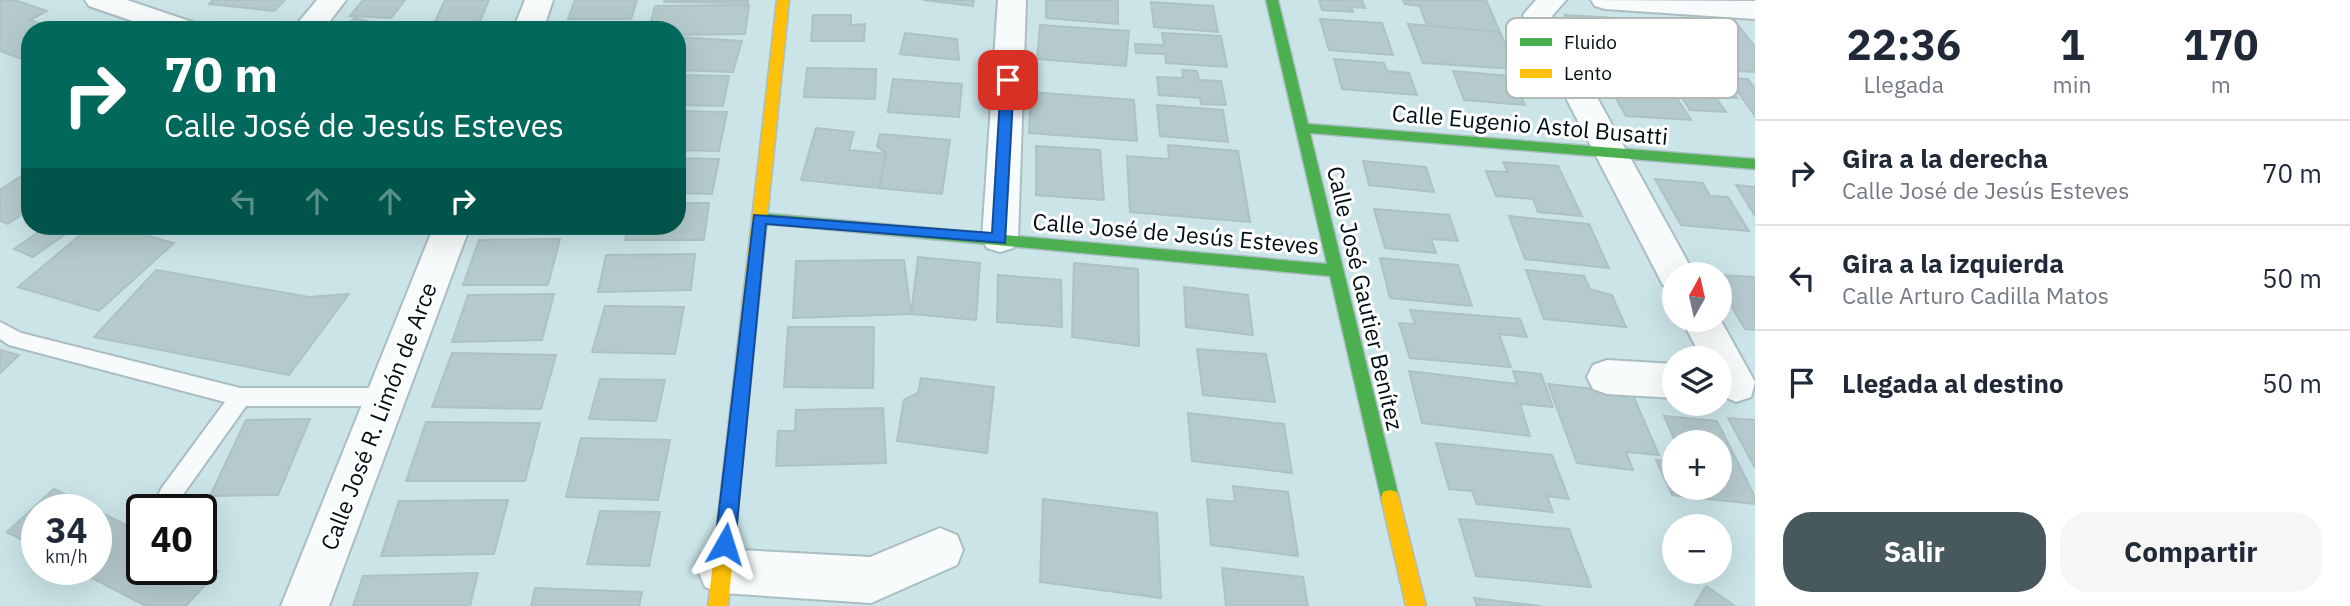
<!DOCTYPE html>
<html lang="es">
<meta charset="utf-8">
<style>
body{margin:0;font-family:"IBM Plex Sans",sans-serif;background:#f6f6f7;color:#1f2937;height:100vh;display:flex;flex-direction:column;font-size:26px;white-space:nowrap}
*{box-sizing:border-box;margin:0}
p{font-size:23px;color:#747a83}
.icon{flex:none;width:38px;height:38px;fill:none;stroke:currentColor;stroke-width:2;stroke-linecap:round;stroke-linejoin:round}
.map{position:relative;flex:1;overflow:hidden}
.details{display:flex;flex-direction:column;background:#fff;width:595px}
.details>*{flex:none}
.banner{position:absolute;left:21px;top:21px;width:665px;height:214px;border-radius:28px;box-shadow:0 7px 28px #0002;background:#00695c;color:#fff;overflow:hidden}
.needle{width:46px;rotate:8deg}
.fabs{position:absolute;left:1662px;top:262px;display:grid;gap:14px}
.fabs a{display:grid;place-items:center;width:70px;height:70px;border-radius:50%;background:#fff;box-shadow:0 7px 28px #0002;font-size:35px}
.speed{position:absolute;left:21px;top:494px;display:flex;gap:14px;font-size:35px;font-weight:700;text-align:center}
.speed>*{display:grid;place-content:center;width:91px;height:91px;border-radius:50%;background:#fff;box-shadow:0 7px 28px #0002;line-height:1}
.speed small{font-size:18px;font-weight:400}
.speed .limit{border:4px solid #111;border-radius:10px;background:#fff;color:#111}
.pin{position:absolute;display:grid;place-items:center;width:60px;height:60px;color:#fff;margin:-30px;border-radius:14px;box-shadow:0 4px 10px #0006}
.me{position:absolute;width:77px;margin:-38px;rotate:6deg;stroke-linejoin:round;filter:drop-shadow(0 0 5px #0008)}
.turn{display:flex;align-items:center;gap:24px;height:147px;padding:0 28px;font-size:32px}
.turn .icon{width:91px;height:91px;stroke-width:2.5}
.turn b{display:block;font-size:49px;line-height:60px}
.lanes{display:flex;align-items:center;height:66px;padding:0 28px;background:#0003;justify-content:center;gap:35px;direction:ltr}
.lanes .off{opacity:.35}
.eta{display:flex;justify-content:space-evenly;align-items:center;height:119px;text-align:center}
.eta b{font-size:42px;font-weight:700;line-height:49px}
.action{display:flex;gap:14px;margin-top:auto;padding:14px 28px}
.action a{flex:1;height:80px;border-radius:28px;background:#47595c;color:#fff;font-size:28px;font-weight:700;line-height:80px;text-align:center}
.action a+a{background:#f6f6f7;color:#1f2937}
ul{padding:0;list-style:none}
li{display:flex;align-items:center;gap:21px;height:105px;padding:0 28px;border-top:2px solid #e0e1e3}
li div{flex:1}
li b{display:block;font-size:26px}
li em{font-style:normal}
main{display:flex;flex:1;min-height:0}
.map>svg:first-child{display:block}
</style>
<main>
<div class="map">
<svg width="1755" height="606" viewBox="0 0 1755 606">
<rect width="100%" height="100%" fill="#cae4e8"/>
<g fill="#b5cacd" stroke="#adc2c5" stroke-width="2">
<path d="M0,0h15l32,11 -17,9 28,10h-28v32l-30,-11z"/>
<path d="M213,0h72l-11,11 -65,-7z"/>
<path d="M363,0h42l-14,18 -41,-2z"/>
<path d="M445,0h44l-13,30h-45z"/>
<path d="M575,0h62l-6,19h-63z"/>
<path d="M665,0h83v3l-84,-1z"/>
<path d="M923,0h51l-1,6z"/>
<path d="M1046,0h72v24l-72,-6z"/>
<path d="M1319,0h43l3,8 -14,-1 2,5 -31,-2z"/>
<path d="M1403,0h83l14,32 -73,-6 -7,-20 -15,-2z"/>
<path d="M1151,2l62,4 5,26 -64,-5z"/>
<path d="M749,5l-4,29 -68,1v-5h-28l6,-24z"/>
<path d="M813,15h38v10l14,-1 -1,17h-53z"/>
<path d="M1565,15l51,3 17,27 -17,-2 14,23 -37,-3z"/>
<path d="M355,18l48,12h-64z"/>
<path d="M1320,19l62,4 11,32 -64,-5z"/>
<path d="M1685,21l53,4 17,22v25l-36,-2z"/>
<path d="M1408,24l92,8 15,37 -92,-6z"/>
<path d="M568,25h75l-1,5h-75z"/>
<path d="M1040,25l89,6 -3,35 -89,-7z"/>
<path d="M905,33l52,6 2,21 -59,-6z"/>
<path d="M1162,33l59,3 6,31 -61,-4 -1,-9 -29,-1 -1,-9 29,1z"/>
<path d="M677,37l65,4 -9,31 -56,-2z"/>
<path d="M1334,59l50,4 3,8 22,2 8,22 -75,-6z"/>
<path d="M1636,66l21,2 34,52 -65,-4 -25,-44 41,3z"/>
<path d="M807,68l69,1 -1,30 -71,-2z"/>
<path d="M1182,70l15,1 2,9 22,1 5,24 -25,-1 -1,-6 -41,-3 -2,-18 26,1z"/>
<path d="M1453,71l58,5 14,29 -61,-5z"/>
<path d="M677,75l52,1 -6,30 -46,-1z"/>
<path d="M1728,78l20,1 7,10v27z"/>
<path d="M893,79l69,5 -3,33 -71,-5z"/>
<path d="M1671,81l57,4 9,13 -22,-2 11,16 -36,-2z"/>
<path d="M1031,92l103,8 3,41 -108,-8z"/>
<path d="M1157,105l66,5 5,32 -68,-6z"/>
<path d="M677,111l50,1 -8,39 -42,-1z"/>
<path d="M816,128l38,4 -5,18 37,4 -7,34 -78,-8z"/>
<path d="M880,134l70,6 -8,54 -63,-6 7,-34 -9,-8z"/>
<path d="M1168,145l70,6 12,71 -120,-10 -3,-56 42,3z"/>
<path d="M1036,146l64,4 4,50 -68,-5z"/>
<path d="M677,158l42,1 -7,35 -35,-1z"/>
<path d="M1363,161l63,6 8,25 -65,-7z"/>
<path d="M1503,162l55,4 24,50 -44,-4 -5,-13 -37,-3 -10,-25 22,1z"/>
<path d="M30,170v39l-22,15 -8,-3v-31z"/>
<path d="M1655,179l48,4 7,13 18,1 21,34 -68,-6z"/>
<path d="M1736,185l19,2v29z"/>
<path d="M677,203h32l-5,37h-79l3,-14h49z"/>
<path d="M1374,209l75,6 9,26 -27,-2 5,14 -51,-5z"/>
<path d="M1509,216l80,8 20,44 -84,-9z"/>
<path d="M47,226h30l-44,31 -19,-8z"/>
<path d="M91,226h21l62,17 -75,68 -81,-24z"/>
<path d="M560,239l-12,46h-85l16,-45z"/>
<path d="M695,254l-4,36 -93,2 8,-37z"/>
<path d="M918,257l62,6 -4,57 -65,-6z"/>
<path d="M1380,258l78,7 14,41 -82,-8z"/>
<path d="M904,260l7,54 -118,4 3,-57z"/>
<path d="M1074,263l64,6 1,77 -67,-9z"/>
<path d="M156,270l153,27 40,-3 -60,81 -195,-38z"/>
<path d="M1526,270l58,6 6,13 22,6 14,32 -82,-8z"/>
<path d="M998,275l63,5 1,47 -65,-5z"/>
<path d="M1720,275l35,2v53l-10,-1 -25,-42z"/>
<path d="M1184,287l64,8 5,40 -67,-8z"/>
<path d="M554,294l-12,46 -90,2 16,-47z"/>
<path d="M605,306l79,1 -9,47 -83,-2z"/>
<path d="M1410,310l110,9 7,18 -28,-3 12,33 -101,-9 -11,-35 16,1z"/>
<path d="M788,327h86l-1,61 -89,-1z"/>
<path d="M1197,349l69,5 9,48 -72,-7z"/>
<path d="M0,350l19,5 -19,18z"/>
<path d="M452,353l104,2 -15,54 -109,-2z"/>
<path d="M1409,371l108,13 -4,-13 28,3 12,33 -33,-3 10,32 -108,-13z"/>
<path d="M921,378l73,9 -7,66 -90,-12 7,-41 14,-7z"/>
<path d="M600,379l65,1 -9,41 -67,-2z"/>
<path d="M1548,384l84,9 27,62 -33,-3 7,18 -56,-7z"/>
<path d="M883,408l3,55 -110,3 2,-35h17l1,-21z"/>
<path d="M1188,413l96,11 8,49 -100,-12z"/>
<path d="M1664,416l53,5 38,76v7l-83,-9 -16,-35 19,2v26h45v-45h-44z"/>
<path d="M1728,418l27,2v48z"/>
<path d="M310,419l-32,76 -68,1 36,-76z"/>
<path d="M426,422l114,1 -15,58h-119z"/>
<path d="M581,438l89,2 -12,60 -92,-3z"/>
<path d="M1436,443l116,12 17,44 -22,-3 6,16 -76,-8 -5,-13 -23,-2z"/>
<path d="M1233,486l55,6 10,64 -87,-11 -4,-46 28,3z"/>
<path d="M54,489l41,20h-58v39l-30,-16z"/>
<path d="M1043,499l114,14 4,85 -121,-16z"/>
<path d="M508,500l-14,54 -113,2 18,-55z"/>
<path d="M96,510l46,23v36h59v-6l17,8 -32,35h-40l-71,-37h21z"/>
<path d="M600,511l60,1 -11,54 -62,-2z"/>
<path d="M1459,519l110,10 22,58 -115,-11z"/>
<path d="M1222,568l81,9 5,29h-82z"/>
<path d="M478,573l-8,33h-117l10,-30z"/>
<path d="M1706,586l29,20h-41z"/>
<path d="M535,588l107,4 -3,14h-108z"/>
<path d="M1474,598l67,8h-64z"/>
</g>
<g fill="none" stroke-linecap="round" stroke-linejoin="round">
<defs>
<path id="lane" d="M0,322l21,11 219,55h146l7,3 3,6 -3,6 -7,3h-140l-69,97 -8,3 -8,-3 -3,-7 3,-7 64,-87 -216,-57 -9,-6z"/>
<g id="street">
<path d="M85,0h42l71,24 5,6h-44l-70,-24z"/>
<path d="M317,0h29l-23,30h-31z"/>
<path d="M525,0h28l-10,30h-30z"/>
<path d="M998,0h28l-8,239 -5,9 -13,4 -13,-4 -5,-9z"/>
<path d="M1536,0h30l-14,16 143,259h-20v14l-12,-4 -140,-270z"/>
<path d="M1591,0l164,1v18l-150,-10 -10,-3z"/>
<path d="M434,226h36l-141,380h-48z"/>
<path d="M1720,319l35,63 -4,15 -15,5 -16,-7v-36h-18l-20,-39z"/>
<path d="M1607,360l68,4v34l-68,-4 -14,-5 -6,-12 6,-12z"/>
<path d="M940,528l17,7 6,15 -6,15 -86,38 -149,-10 -17,-6 -7,-16 7,-16 17,-6 148,8z"/>
</g>
<path id="fast" d="M1266,0h12l30,124 447,35v10l-445,-36 89,365 -2,6 -7,2 -7,-2 -2,-6 -51,-222 -571,-53 -7,-5 7,-5 568,51z"/>
<g id="slow">
<path d="M777,0h12l-61,606h-20z"/>
<path d="M1390,490l7,2 2,6 27,108h-20l-25,-108 2,-6z"/>
</g>
</defs>
<use href="#lane" stroke="#aabec2" stroke-width="4"/>
<use href="#street" stroke="#aabec2" stroke-width="4"/>
<use href="#fast" stroke="#aabec2" stroke-width="3"/>
<use href="#slow" stroke="#aabec2" stroke-width="3"/>
<use href="#lane" fill="#f7fbfc" fill-rule="evenodd"/>
<use href="#street" fill="#f7fbfc" fill-rule="evenodd"/>
<use href="#fast" fill="#4caf50" fill-rule="evenodd"/>
<use href="#slow" fill="#ffc107" fill-rule="evenodd"/>
</g>
<path fill="#1a73e8" stroke="#114b97" stroke-width="2" d="M1008,76l6,4 -9,163 -239,-19 -31,320 -3,6 -7,3 -7,-3 -3,-6 39,-329 238,18 9,-153z"/>
<g text-anchor="middle" dominant-baseline="central" stroke-width="6" stroke-linejoin="round" paint-order="stroke">
<g font-size="23" fill="#000e11" stroke="#fff">
<text transform="translate(1530 124) rotate(5)">Calle Eugenio Astol Busatti</text>
<text transform="translate(1176 233) rotate(5)">Calle José de Jesús Esteves</text>
<text transform="translate(1366 298) rotate(77)">Calle José Gautier Benítez</text>
<text transform="translate(378 416) rotate(-69)">Calle José R. Limón de Arce</text>
</g>
</g>
<rect x="1506" y="18" width="232" height="80" rx="10" fill="#fff" stroke="#b2b7b8" stroke-width="2"/>
<rect x="1520" y="38" width="32" height="8" fill="#4caf50"/>
<rect x="1520" y="69" width="32" height="9" fill="#ffc107"/>
<g font-size="19" fill="#000e11">
<text x="1564" y="49">Fluido</text>
<text x="1564" y="80">Lento</text>
</g>
</svg>
<div class="fabs">
<a><svg class="needle" viewBox="-14 -14 28 28"><path d="M0-13l5 13h-10z" fill="#e53935"/><path d="M0 13l5-13h-10z" fill="#747a83"/></svg></a>
<a><svg class="icon" aria-label="layers" viewBox="0 0 24 24"><path d="M12 4l9 5-9 5-9-5zM3 14l9 5 9-5"/></svg></a>
<a>+</a>
<a>−</a>
</div>
<div class="speed"><div>34<small>km/h</small></div><div class="limit">40</div></div>
<div class="pin" style="left:1008px;top:80px;background:#d93025"><svg class="icon" aria-label="arrive" viewBox="0 0 24 24"><path d="M6 21V4h12l-3 4 3 4H6"/></svg></div>
<svg class="me" style="left:725px;top:544px" viewBox="-20 -20 40 40"><path d="M0-17L14 15 0 8-14 15z" fill="#1a73e8" stroke="#fff" stroke-width="4"/></svg>
<div class="banner">
<div class="turn"><svg class="icon" aria-label="right" viewBox="0 0 24 24"><path d="M7 20v-9h11M14 6l5 5-5 5"/></svg><div><b>70 m</b>Calle José de Jesús Esteves</div></div>
<div class="lanes"><svg class="icon off" aria-label="left" viewBox="0 0 24 24"><path d="M17 20v-9H6M10 6l-5 5 5 5"/></svg><svg class="icon off" aria-label="ahead" viewBox="0 0 24 24"><path d="M12 20V5M6 11l6-6 6 6"/></svg><svg class="icon off" aria-label="ahead" viewBox="0 0 24 24"><path d="M12 20V5M6 11l6-6 6 6"/></svg><svg class="icon" aria-label="right" viewBox="0 0 24 24"><path d="M7 20v-9h11M14 6l5 5-5 5"/></svg></div>
</div>
</div>
<section class="details">
<div class="eta">
<div><b>22:36</b><p>Llegada</p></div>
<div><b>1</b><p>min</p></div>
<div><b>170</b><p>m</p></div>
</div>
<ul>
<li><svg class="icon" aria-label="right" viewBox="0 0 24 24"><path d="M7 20v-9h11M14 6l5 5-5 5"/></svg><div><b>Gira a la derecha</b><p>Calle José de Jesús Esteves</p></div><em>70 m</em></li>
<li><svg class="icon" aria-label="left" viewBox="0 0 24 24"><path d="M17 20v-9H6M10 6l-5 5 5 5"/></svg><div><b>Gira a la izquierda</b><p>Calle Arturo Cadilla Matos</p></div><em>50 m</em></li>
<li><svg class="icon" aria-label="arrive" viewBox="0 0 24 24"><path d="M6 21V4h12l-3 4 3 4H6"/></svg><div><b>Llegada al destino</b></div><em>50 m</em></li>
</ul>
<div class="action"><a>Salir</a><a>Compartir</a></div>
</section>
</main>
